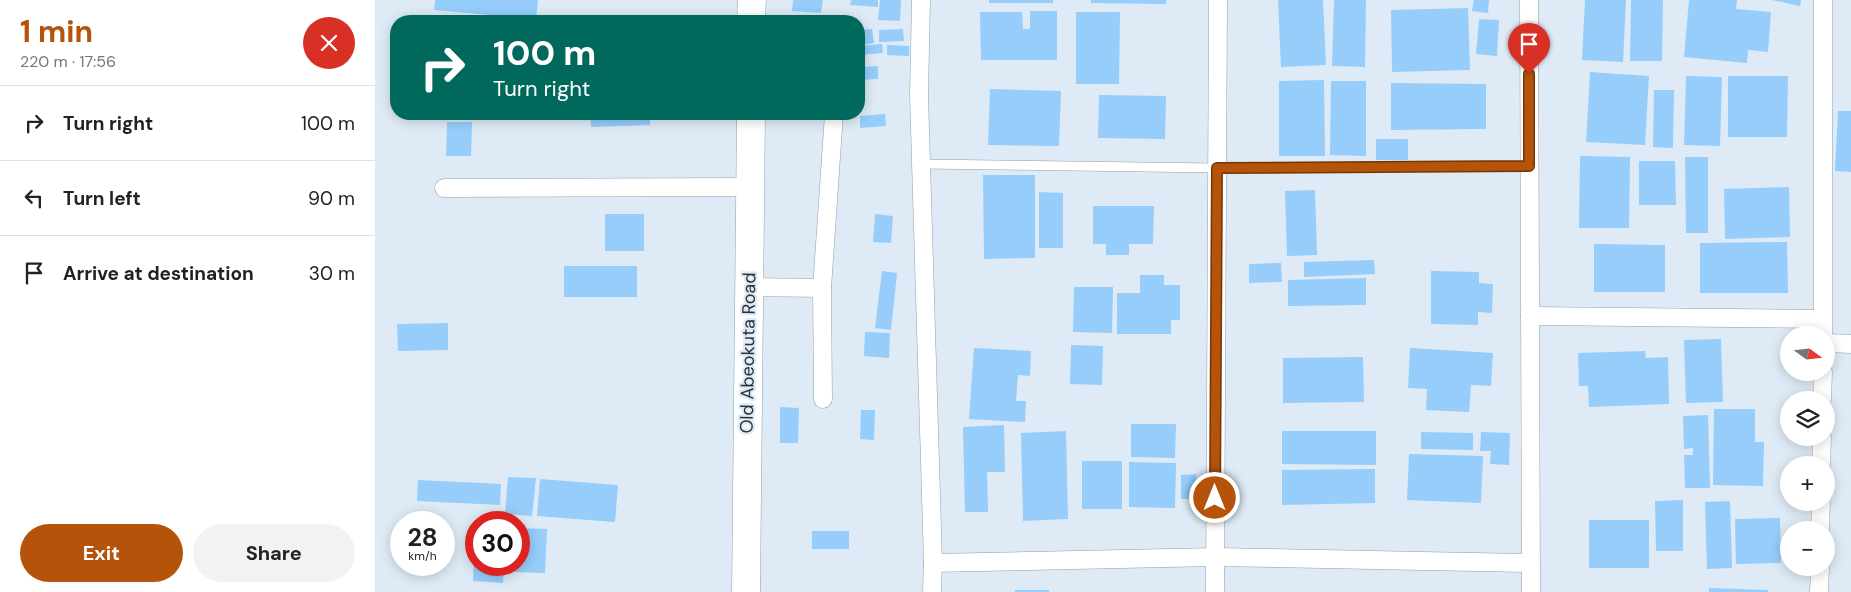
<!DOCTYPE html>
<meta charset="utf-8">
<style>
body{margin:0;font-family:"DM Sans",sans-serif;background:#f2f2f2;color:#222;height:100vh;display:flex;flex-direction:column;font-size:19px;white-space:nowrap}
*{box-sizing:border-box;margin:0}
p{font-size:16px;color:#767676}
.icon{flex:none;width:28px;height:28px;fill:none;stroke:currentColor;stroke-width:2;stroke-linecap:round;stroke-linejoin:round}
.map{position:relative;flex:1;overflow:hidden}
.side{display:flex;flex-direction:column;background:#fff;width:375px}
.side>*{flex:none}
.banner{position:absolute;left:15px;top:15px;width:475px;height:105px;border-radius:20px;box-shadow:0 2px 12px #0003;background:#00695c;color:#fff;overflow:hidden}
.needle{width:32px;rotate:105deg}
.tools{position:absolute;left:1405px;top:326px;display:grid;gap:10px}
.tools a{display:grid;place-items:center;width:55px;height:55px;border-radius:50%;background:#fff;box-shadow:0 2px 12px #0003;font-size:25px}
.speed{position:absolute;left:15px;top:511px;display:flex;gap:10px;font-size:25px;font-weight:700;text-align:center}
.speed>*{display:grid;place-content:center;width:65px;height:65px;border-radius:50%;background:#fff;box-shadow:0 2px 12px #0003;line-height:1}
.speed small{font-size:12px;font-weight:400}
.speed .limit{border:8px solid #d22;background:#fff;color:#111}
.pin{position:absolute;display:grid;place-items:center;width:42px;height:42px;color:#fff;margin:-51px -21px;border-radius:50% 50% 50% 0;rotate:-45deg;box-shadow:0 0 5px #0007}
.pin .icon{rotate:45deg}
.me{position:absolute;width:55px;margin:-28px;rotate:0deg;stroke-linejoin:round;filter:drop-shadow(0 0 4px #0008)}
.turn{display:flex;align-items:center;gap:18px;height:105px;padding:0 20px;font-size:22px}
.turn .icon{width:65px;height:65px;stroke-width:2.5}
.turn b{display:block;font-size:35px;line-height:42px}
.round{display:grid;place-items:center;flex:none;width:52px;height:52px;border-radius:26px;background:#f2f2f2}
.overview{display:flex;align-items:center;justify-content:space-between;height:85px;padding:0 20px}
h1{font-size:30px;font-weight:700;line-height:38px;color:#b45309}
.primary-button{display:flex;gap:10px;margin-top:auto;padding:10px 20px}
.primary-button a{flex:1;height:58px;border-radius:30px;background:#b45309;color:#fff;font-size:20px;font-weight:700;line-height:58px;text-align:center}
.primary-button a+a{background:#f2f2f2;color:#222}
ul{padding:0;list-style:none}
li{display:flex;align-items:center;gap:15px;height:75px;padding:0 20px;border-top:1px solid #e0e0e0}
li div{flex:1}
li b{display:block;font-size:19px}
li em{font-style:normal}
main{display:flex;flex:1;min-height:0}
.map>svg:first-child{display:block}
</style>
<main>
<section class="side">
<div class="overview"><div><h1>1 min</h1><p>220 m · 17:56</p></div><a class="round" style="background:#d93025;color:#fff"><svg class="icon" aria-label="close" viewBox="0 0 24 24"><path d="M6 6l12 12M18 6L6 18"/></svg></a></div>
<ul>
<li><svg class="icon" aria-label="right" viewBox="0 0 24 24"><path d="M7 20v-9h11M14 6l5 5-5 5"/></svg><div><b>Turn right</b></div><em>100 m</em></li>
<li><svg class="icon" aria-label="left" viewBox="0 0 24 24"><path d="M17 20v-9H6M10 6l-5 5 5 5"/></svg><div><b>Turn left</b></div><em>90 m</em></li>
<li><svg class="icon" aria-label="arrive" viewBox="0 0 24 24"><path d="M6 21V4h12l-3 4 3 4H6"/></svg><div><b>Arrive at destination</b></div><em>30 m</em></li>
</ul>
<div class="primary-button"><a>Exit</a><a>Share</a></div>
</section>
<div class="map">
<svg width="1476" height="592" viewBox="0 0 1476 592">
<rect width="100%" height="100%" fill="#deebf6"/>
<g fill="#96cdfb">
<path d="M60,0h103l-2,19 -102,-9z"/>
<path d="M418,0h30l-2,13 -29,-2z"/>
<path d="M476,0h27v7l-28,-2z"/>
<path d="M505,0h21l-1,21 -22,-1z"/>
<rect x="614" y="0" width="64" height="3"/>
<path d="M716,0h75v4l-75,-1z"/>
<path d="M903,0h45l3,65 -45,2z"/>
<path d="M959,0h32l-1,67 -33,-1z"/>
<path d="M1099,0h15l-1,13 -16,-2z"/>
<path d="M1210,0h41l-3,62 -41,-2z"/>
<path d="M1256,0h32l-1,61h-32z"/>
<path d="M1314,0h48l-1,9 35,3 -3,40 -20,-2 -1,13 -63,-6z"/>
<path d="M1397,0h29l-1,6z"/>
<path d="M1093,8l2,62 -78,2 -1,-62z"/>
<path d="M655,11h27v49h-76l-1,-48h42l1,17h7z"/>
<path d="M701,12h44l-1,72h-43z"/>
<path d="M1104,19l20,1 -2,36 -21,-2z"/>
<path d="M497,29l2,14 -15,2v-15z"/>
<path d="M528,29l1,12 -25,1v-12z"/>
<path d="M507,44l1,9 -24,2v-9z"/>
<path d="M512,45l22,1v10l-22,-1z"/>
<path d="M503,66v13l-18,1v-13z"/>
<path d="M1215,72l59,4 -4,69 -59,-3z"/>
<path d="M1311,76l36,1 -2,69 -36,-1z"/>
<path d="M1353,76h60l-1,61h-59z"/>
<path d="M949,80l1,76h-46v-75z"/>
<path d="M956,81h35v75l-36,-1z"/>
<path d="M1016,83l95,1v45l-95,1z"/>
<path d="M615,89l71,2 -2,55 -71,-1z"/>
<path d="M1279,90h20l-1,58 -20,-1z"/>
<path d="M724,95l67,1 -1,43 -67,-1z"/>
<path d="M1463,111h13v61l-16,-1z"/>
<path d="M215,114h60v11l-59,2z"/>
<path d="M510,114l1,12 -26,2v-12z"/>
<path d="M72,122h25l-1,34h-25z"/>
<rect x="1001" y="139" width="32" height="21"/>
<path d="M1205,156l50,1 -1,71h-50z"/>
<path d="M1310,157h23v76h-22z"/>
<path d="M1264,161h36l1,44h-37z"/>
<path d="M608,175h52v83l-51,1z"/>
<path d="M1414,187l1,50 -65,2 -1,-50z"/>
<path d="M940,190l2,65 -30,1 -2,-65z"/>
<path d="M664,192l24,1v55h-24z"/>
<path d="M718,206h61l-1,38h-24v11h-23v-11h-13z"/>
<rect x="230" y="214" width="39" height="37"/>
<path d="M500,214l18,2 -2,27 -18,-1z"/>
<path d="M1412,242l1,51h-88v-50z"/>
<path d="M1219,244l71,1v47h-71z"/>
<path d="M999,260l1,14 -71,3v-15z"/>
<path d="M906,263l1,19 -33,1v-19z"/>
<rect x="189" y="266" width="73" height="31"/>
<path d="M507,271l15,2 -6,57 -16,-2z"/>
<path d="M1056,271l48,1v11l14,1 -1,29 -14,-1v13l-47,-1z"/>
<path d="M765,275h24v10h16v35h-9v14h-54v-41h23z"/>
<path d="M991,278v27l-78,1v-26z"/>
<path d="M699,287h39l-1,46 -39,-1z"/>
<path d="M73,323v27l-50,1 -1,-27z"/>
<path d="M490,332l25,1 -1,25 -25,-2z"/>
<path d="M1346,339l2,63 -37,1 -2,-63z"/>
<path d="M696,345l32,1 -1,39 -32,-1z"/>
<path d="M599,348l57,3 -1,25 -12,-1 -2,26h10l-1,21 -56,-3z"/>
<path d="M1035,348l83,5 -2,33 -20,-1 -2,27 -43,-2 1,-21 -19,-1z"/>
<path d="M1270,351l1,7 22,-1 1,47 -80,3 -1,-21h-9l-1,-33z"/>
<path d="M988,357l1,45 -81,1v-45z"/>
<path d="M405,407l19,1 -1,35h-18z"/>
<path d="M1339,409h41v33h9l-1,44 -50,-1z"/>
<path d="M486,410h14l-1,30 -14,-1z"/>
<path d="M1333,415l2,73h-25l-1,-33h9v-7l-9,1 -1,-33z"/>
<path d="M756,424h45l-1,34 -44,-1z"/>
<path d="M629,425l1,47h-18l1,40h-23l-2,-85z"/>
<path d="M691,431l2,88 -45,2 -2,-88z"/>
<path d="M907,431h94v34l-94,-1z"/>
<path d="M1046,432l52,1v17l-52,-1z"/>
<path d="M1106,432l29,1 -1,32 -19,-1 1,-13h-11z"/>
<path d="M1034,454l74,2 -2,47 -74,-3z"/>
<rect x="707" y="461" width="40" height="48"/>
<path d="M754,462l47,1 -1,45 -46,-1z"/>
<path d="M1000,469v34l-93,2v-35z"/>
<path d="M821,474l1,25h-16v-24z"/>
<path d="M133,477l28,1 -4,38 -27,-2z"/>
<path d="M165,479l78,6 -3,37 -78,-6z"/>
<path d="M43,480l83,4 -1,21 -83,-4z"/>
<path d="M1308,500v51h-27l-1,-50z"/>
<path d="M1355,501l2,67 -25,1 -2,-67z"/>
<path d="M1405,518l1,45 -45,1 -1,-45z"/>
<rect x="1214" y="520" width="60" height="48"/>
<path d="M144,528l28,1 -2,44 -31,-1v-7h5z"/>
<rect x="437" y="531" width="37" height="18"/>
<path d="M99,558l2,1v6h28l-1,18 -30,-2z"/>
<path d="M1334,588l59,2v2h-59z"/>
<rect x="640" y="590" width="34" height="2"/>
</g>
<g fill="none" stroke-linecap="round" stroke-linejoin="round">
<defs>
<path id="service" d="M546,164l296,4 312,-2"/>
<g id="minor">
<path d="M546,0l-2,95 14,468 -1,29"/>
<path d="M1154,0l2,592"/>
<path d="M1448,0v335"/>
<path d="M69,188l306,-1"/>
<path d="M374,287l73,1"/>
<path d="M1155,316l292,3"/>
<path d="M1451,343l25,1"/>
<path d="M448,399l-1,-111 12,-174"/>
<path d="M1447,400l1,-28"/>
<path d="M1446,465l1,-27"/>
<path d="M1445,530l1,-28"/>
<path d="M558,563l282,-6 315,6"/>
<path d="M840,592l3,-592"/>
<path d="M1444,592l1,-24"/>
</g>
<g id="trunk">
<path d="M376,21l1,-21"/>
<path d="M371,592l5,-478"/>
</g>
</defs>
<use href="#service" stroke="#939faa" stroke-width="10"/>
<use href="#minor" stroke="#939faa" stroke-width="19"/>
<use href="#trunk" stroke="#939faa" stroke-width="29"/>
<use href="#service" stroke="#fff" stroke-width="9"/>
<use href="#minor" stroke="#fff" stroke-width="18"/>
<use href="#trunk" stroke="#fff" stroke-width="28"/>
</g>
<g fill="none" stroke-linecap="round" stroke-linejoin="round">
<defs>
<path id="route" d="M840,498l2,-330 312,-2v-92"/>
</defs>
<use href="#route" stroke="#753606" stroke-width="12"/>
<use href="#route" stroke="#b45309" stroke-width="9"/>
</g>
<g text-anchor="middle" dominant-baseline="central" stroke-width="4.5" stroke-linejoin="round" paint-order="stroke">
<g font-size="18" fill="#2c3135" stroke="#deebf6">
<text transform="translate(373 353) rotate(-89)">Old Abeokuta Road</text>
</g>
</g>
</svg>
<div class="tools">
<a><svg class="needle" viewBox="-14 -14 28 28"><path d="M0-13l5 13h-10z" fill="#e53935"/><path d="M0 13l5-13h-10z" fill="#767676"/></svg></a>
<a><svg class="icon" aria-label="layers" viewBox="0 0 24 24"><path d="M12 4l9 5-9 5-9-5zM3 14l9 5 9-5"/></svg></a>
<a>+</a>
<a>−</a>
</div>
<div class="speed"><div>28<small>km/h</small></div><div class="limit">30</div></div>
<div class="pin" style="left:1154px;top:74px;background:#d93025"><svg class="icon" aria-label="arrive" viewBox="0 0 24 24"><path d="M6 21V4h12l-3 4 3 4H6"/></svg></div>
<svg class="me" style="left:840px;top:498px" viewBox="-20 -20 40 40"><circle r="17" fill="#b45309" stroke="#fff" stroke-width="3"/><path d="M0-11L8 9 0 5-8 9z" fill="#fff"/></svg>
<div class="banner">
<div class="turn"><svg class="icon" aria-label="right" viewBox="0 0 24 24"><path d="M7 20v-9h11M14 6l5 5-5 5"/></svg><div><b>100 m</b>Turn right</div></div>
</div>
</div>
</main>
